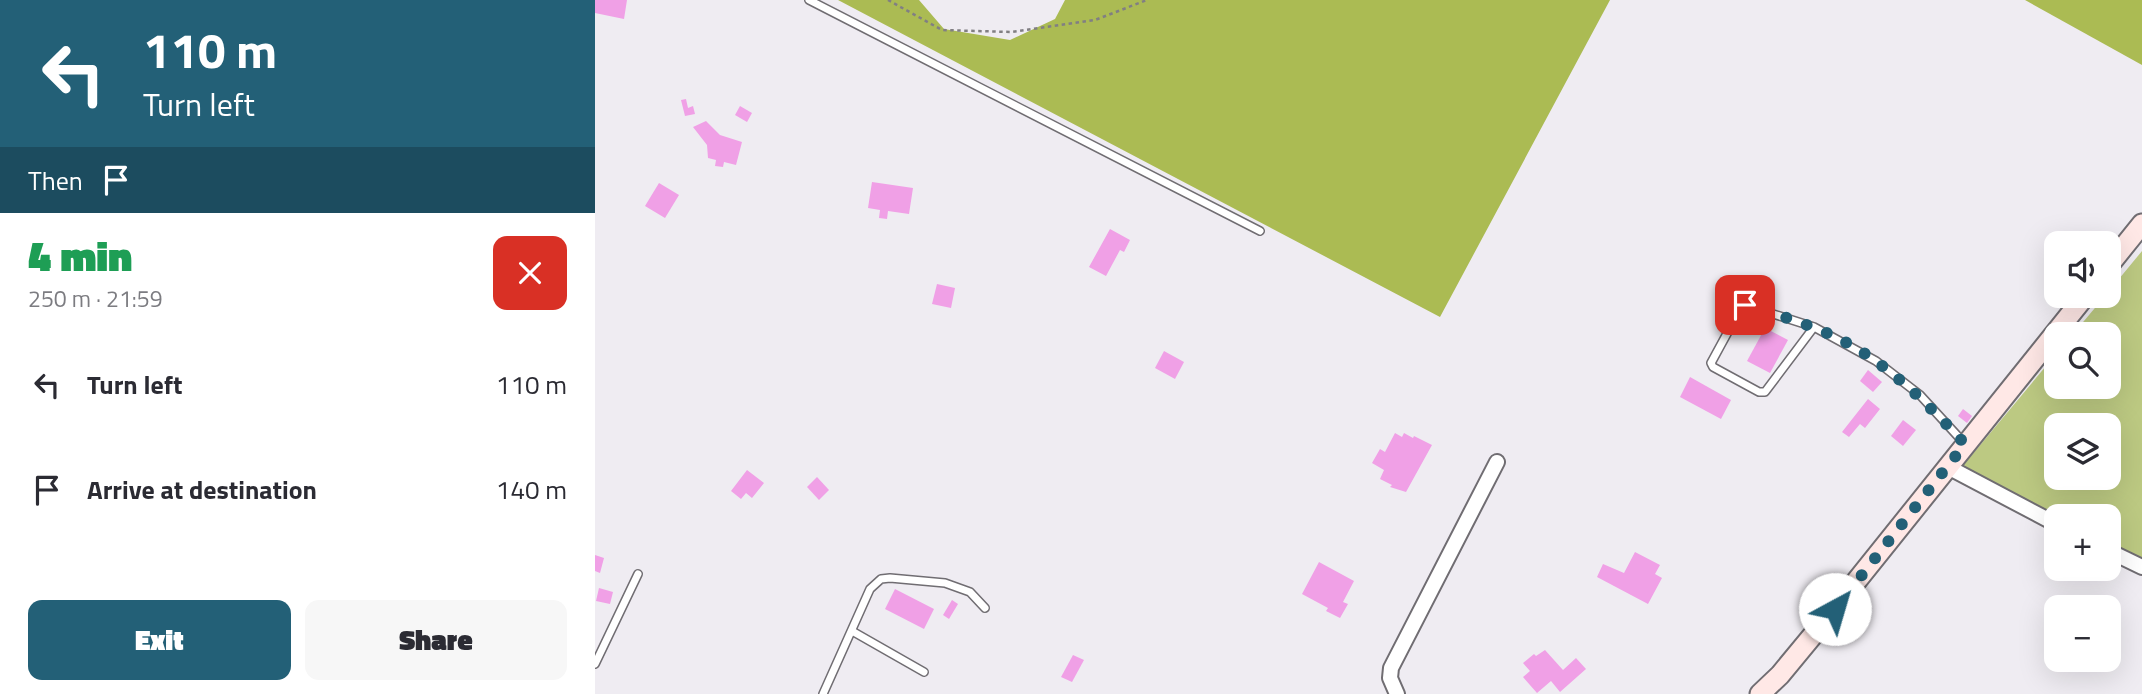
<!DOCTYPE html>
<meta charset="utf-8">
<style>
body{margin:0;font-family:"Titillium Web",sans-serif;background:#f7f7f7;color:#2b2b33;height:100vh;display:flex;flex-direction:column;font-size:26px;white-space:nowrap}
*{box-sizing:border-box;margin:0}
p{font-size:23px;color:#7c7c81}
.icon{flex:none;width:38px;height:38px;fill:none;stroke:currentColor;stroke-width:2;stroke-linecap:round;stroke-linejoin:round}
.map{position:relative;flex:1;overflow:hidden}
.drawer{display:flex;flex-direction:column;background:#fff;width:595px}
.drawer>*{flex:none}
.hud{background:#236077;color:#fff;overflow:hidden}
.fabs{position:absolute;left:1449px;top:231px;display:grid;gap:14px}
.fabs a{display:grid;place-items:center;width:77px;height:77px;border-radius:14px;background:#fff;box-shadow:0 7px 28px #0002;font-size:35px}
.pin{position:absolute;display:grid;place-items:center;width:60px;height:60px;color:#fff;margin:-30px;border-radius:14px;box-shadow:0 4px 10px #0006}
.me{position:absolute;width:77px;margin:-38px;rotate:39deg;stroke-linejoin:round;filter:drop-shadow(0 0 5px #0008)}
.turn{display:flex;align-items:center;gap:24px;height:147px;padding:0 28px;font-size:32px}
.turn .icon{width:91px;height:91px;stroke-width:2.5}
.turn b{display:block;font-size:49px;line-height:60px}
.then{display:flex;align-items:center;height:66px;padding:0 28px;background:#0003;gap:14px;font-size:26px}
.round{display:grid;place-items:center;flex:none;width:74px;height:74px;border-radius:14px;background:#f7f7f7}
.head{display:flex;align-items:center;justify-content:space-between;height:119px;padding:0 28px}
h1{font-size:42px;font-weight:800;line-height:52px;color:#1e9e55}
.button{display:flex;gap:14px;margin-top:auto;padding:14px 28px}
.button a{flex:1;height:80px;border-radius:14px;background:#236077;color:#fff;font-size:28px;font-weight:800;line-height:80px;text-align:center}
.button a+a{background:#f7f7f7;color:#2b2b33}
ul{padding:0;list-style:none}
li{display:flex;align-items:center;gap:21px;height:105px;padding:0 28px}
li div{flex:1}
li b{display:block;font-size:26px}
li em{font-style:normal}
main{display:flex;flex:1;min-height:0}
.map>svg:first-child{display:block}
</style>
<main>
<section class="drawer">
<div class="hud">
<div class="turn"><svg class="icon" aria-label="left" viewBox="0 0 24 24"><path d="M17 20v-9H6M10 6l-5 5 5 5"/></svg><div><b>110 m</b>Turn left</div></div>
<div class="then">Then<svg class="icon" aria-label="arrive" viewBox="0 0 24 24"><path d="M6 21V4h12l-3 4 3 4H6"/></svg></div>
</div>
<div class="head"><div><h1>4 min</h1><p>250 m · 21:59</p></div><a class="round" style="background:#d93025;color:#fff"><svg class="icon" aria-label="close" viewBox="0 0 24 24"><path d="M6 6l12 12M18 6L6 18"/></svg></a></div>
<ul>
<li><svg class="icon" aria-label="left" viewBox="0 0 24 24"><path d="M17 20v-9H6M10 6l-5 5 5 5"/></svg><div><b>Turn left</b></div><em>110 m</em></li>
<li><svg class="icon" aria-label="arrive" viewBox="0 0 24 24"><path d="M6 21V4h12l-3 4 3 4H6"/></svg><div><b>Arrive at destination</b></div><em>140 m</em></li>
</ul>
<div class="button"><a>Exit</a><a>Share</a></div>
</section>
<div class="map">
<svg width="1547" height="694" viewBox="0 0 1547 694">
<rect width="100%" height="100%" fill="#efecf2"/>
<path fill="#bcc982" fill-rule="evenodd" d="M1547,251v311l-33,-17v-29h-53l-95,-48 95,-114v33h53v-53h-36l32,-38h4v-5zM1461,425h53v53h-53z"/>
<g fill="#abbb53">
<path d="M243,0h81l25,29 66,11 45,-21 10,-19h545l-170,317z"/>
<path d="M1430,0h117v65z"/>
</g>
<g fill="#f0a0e6">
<path d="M0,0h32l-3,19 -29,-6z"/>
<path d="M91,99l2,9 5,-2 2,8 -10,2 -4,-16z"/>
<path d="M145,106l12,7 -5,9 -12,-7z"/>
<path d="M111,121l14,14 22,7 -6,23 -12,-3 -1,5 -8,-1 1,-6 -8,-2 -1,-13 -14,-18z"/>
<path d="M277,182l41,6 -4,26 -21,-3 -1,8 -8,-1 1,-8 -12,-2z"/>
<path d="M64,183l20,12 -14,23 -20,-12z"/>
<path d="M515,229l20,11 -6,12 -4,-2 -14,26 -17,-9z"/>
<path d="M342,284l18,4 -4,20 -19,-4z"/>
<path d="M1170,328l23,12 -18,33 -23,-12z"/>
<path d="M569,351l20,11 -9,17 -20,-11z"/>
<path d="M1273,370l14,12 -9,10 -13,-11z"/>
<path d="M1095,377l41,23 -10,19 -41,-22z"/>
<path d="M1273,399l12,10 -15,19 -5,-4 -11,13 -7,-5z"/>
<path d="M1368,409l9,7 -5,7 -9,-7z"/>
<path d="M1308,420l13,10 -13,16 -12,-10z"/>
<path d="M800,433l7,4 2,-4 9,5 1,-2 18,9 -26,47 -16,-5 2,-2 -12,-6 4,-9 -12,-7 8,-14 5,3z"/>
<path d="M152,470l17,13 -12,15 -6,-5 -5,6 -10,-8z"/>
<path d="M222,477l12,13 -10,10 -12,-13z"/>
<path d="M1040,552l25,13 -5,9 7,4 -14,26 -51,-27 6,-13 21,9z"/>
<path d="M0,555l9,3 -4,15 -5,-2z"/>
<path d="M724,562l35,19 -11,21 5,2 -8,14 -14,-7 2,-3 -26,-14z"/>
<path d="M4,588l14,4 -3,12 -14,-3z"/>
<path d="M300,589l39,20 -10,20 -39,-20z"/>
<path d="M357,600l6,4 -9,15 -6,-4z"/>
<path d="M950,650l18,20 13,-12 10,11 -26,23 -9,-11 -14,12 -14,-16 7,-6 -7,-8 11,-9 2,2z"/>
<path d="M478,655l11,5 -12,22 -11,-5z"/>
</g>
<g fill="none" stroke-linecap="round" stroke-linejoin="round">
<defs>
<g id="service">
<path d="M214,0l451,231"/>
<path d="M1219,327l-49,65h-6l-46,-25 -2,-4 31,-57 3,-1 69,22 62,34 44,34 45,49"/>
<path d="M257,631l72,41"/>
<path d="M0,664l43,-90"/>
<path d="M228,694l47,-105 11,-10 9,-1 55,5 25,9 15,16"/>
</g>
<g id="minor">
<path d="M1353,467l108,57"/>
<path d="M1514,551l33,16"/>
<path d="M802,694l-7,-16 1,-10 106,-206"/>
</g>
<g id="secondary">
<path d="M1514,265l33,-41"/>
<path d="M1165,694l20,-19 38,-46 267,-333"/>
</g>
</defs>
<use href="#service" stroke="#706d72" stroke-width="10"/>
<use href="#minor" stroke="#706d72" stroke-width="18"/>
<use href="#secondary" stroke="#706d72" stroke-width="23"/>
<path stroke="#817f83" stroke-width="2.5" stroke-dasharray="3.5 3.5" stroke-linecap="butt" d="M293,0l54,30 69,2 84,-12 52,-20"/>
<use href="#service" stroke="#fff" stroke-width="7"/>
<use href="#minor" stroke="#fff" stroke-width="14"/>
<use href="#secondary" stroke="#ffe8e6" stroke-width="19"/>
</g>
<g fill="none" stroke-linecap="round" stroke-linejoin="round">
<path stroke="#236077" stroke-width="12" stroke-dasharray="0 21.6" d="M1150,305c22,7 45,13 67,22 63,23 109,70 153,117l-130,165"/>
</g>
</svg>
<div class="fabs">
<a><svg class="icon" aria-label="sound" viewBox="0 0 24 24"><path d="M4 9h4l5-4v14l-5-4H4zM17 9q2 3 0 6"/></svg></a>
<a><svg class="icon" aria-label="search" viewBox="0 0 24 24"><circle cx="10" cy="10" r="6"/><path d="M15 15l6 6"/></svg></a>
<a><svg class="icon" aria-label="layers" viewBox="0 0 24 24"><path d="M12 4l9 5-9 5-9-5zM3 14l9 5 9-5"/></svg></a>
<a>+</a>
<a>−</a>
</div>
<div class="pin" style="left:1150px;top:305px;background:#d93025"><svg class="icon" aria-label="arrive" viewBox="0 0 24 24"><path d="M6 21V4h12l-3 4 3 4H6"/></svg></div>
<svg class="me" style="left:1240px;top:609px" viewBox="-20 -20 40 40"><circle r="19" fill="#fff"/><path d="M0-13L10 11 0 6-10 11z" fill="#236077"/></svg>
</div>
</main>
